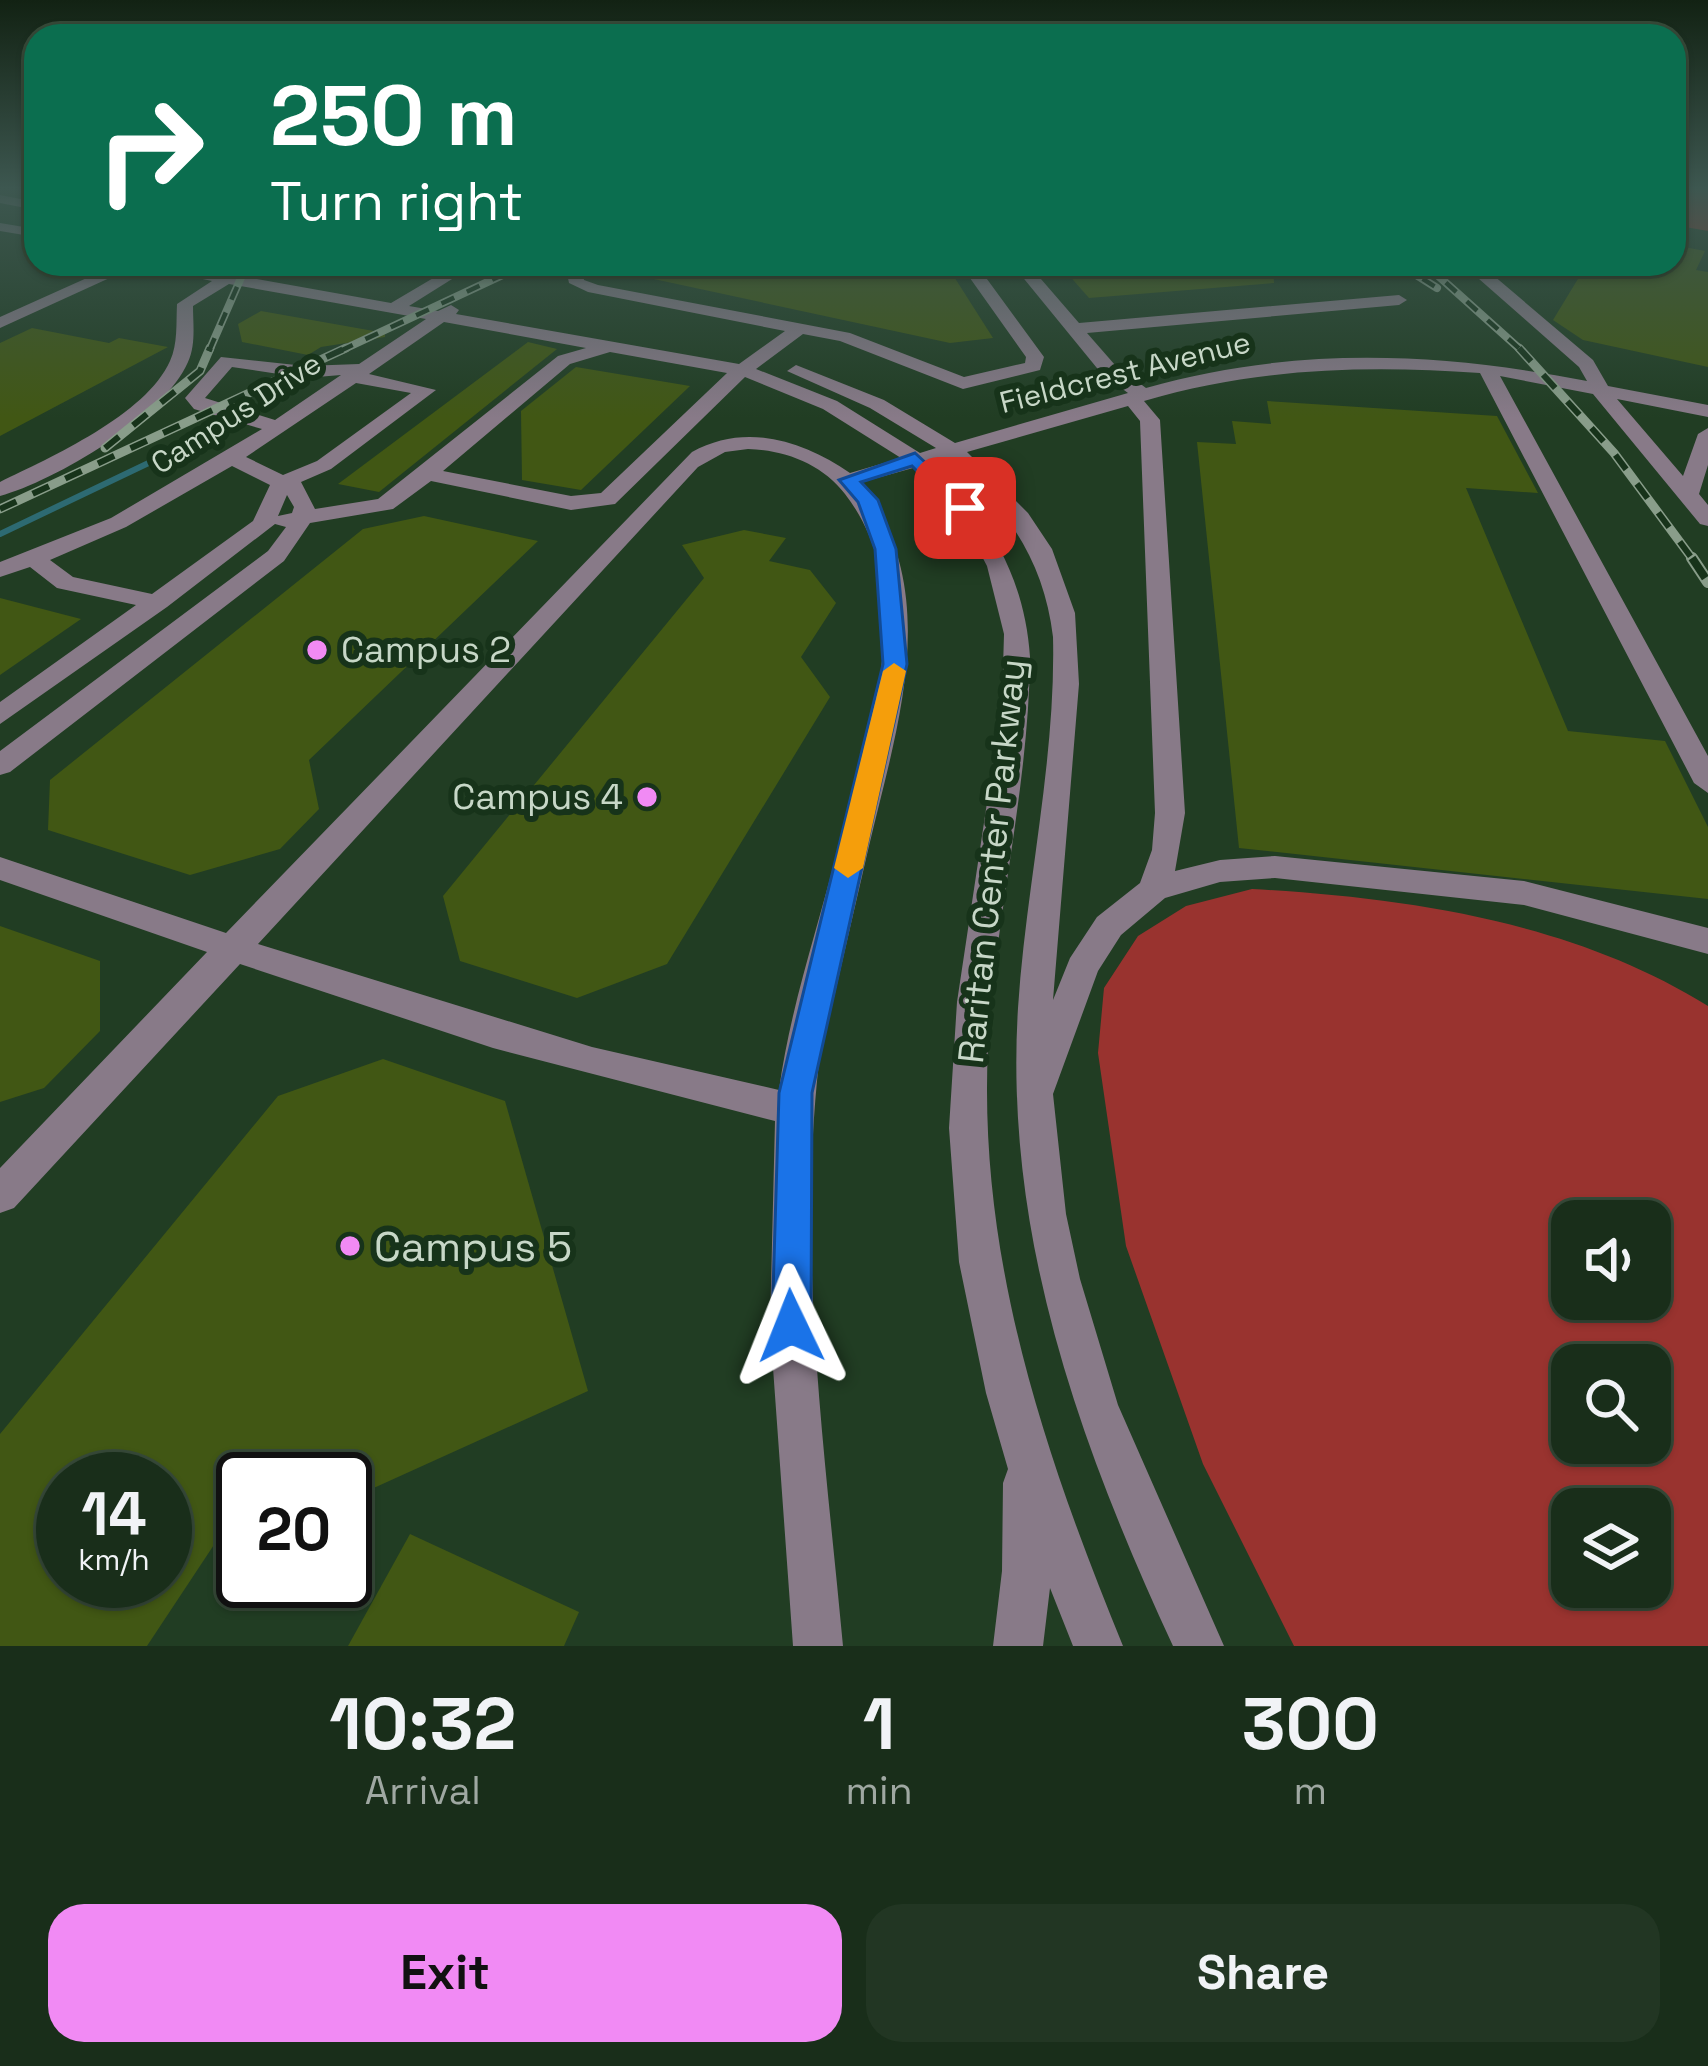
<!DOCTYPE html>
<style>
body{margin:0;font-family:"Space Grotesk",sans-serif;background:#223623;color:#f1f3f6;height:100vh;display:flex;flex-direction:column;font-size:45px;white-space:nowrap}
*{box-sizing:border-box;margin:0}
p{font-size:39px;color:#9fa8a2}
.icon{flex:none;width:66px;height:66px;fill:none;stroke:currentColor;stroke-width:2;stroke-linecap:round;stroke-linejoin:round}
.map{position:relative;height:1646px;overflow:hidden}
.side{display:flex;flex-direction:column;background:#192e1a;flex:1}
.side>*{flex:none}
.hud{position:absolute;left:24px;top:24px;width:1662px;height:252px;border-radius:36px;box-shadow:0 3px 9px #0004,0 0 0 3px #374a39;background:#0b6e4f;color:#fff;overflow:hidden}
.fabs{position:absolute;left:1551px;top:1200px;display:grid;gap:24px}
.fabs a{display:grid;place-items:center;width:120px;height:120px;border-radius:24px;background:#192e1a;box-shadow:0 3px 9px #0004,0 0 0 3px #374a39;font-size:60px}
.speed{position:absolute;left:36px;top:1452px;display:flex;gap:24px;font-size:60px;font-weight:700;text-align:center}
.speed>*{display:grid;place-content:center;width:156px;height:156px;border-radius:50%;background:#192e1a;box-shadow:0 3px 9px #0004,0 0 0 3px #374a39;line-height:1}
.speed small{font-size:30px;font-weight:400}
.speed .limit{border:6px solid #111;border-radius:18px;background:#fff;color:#111}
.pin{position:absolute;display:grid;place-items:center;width:102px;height:102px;color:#fff;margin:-51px;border-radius:24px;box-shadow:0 6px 18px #0006}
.me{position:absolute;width:132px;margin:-66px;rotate:358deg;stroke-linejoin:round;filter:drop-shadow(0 0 9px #0008)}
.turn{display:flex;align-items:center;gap:42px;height:252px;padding:0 48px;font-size:54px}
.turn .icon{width:156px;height:156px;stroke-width:2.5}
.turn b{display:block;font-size:84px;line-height:102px}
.eta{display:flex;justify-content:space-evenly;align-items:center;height:204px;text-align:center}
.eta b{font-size:72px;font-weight:600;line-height:84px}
.cta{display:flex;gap:24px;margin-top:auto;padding:24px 48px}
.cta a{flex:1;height:138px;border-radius:36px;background:#f18af4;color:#111;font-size:48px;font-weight:600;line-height:138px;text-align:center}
.cta a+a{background:#223623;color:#f1f3f6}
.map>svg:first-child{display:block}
</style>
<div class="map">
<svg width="1708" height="1646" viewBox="0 0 1708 1646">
<rect width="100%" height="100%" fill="#213d23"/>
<g fill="#99332f" fill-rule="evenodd">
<path d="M1674,188h34v43l-34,-6z"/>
<path d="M1252,889c157,9 321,33 456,117v640h-414l-91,-182 -77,-218 -28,-193 6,-65 34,-52 48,-30zM1572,1221h78v78h-78zM1572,1365h78v78h-78zM1572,1509h78v78h-78z"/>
</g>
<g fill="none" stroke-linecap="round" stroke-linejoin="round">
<path stroke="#2d6a72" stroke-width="6" d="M0,534l159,-76"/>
</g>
<g fill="#415714" fill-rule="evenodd">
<path d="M1674,245l31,6 -9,19 12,2v95l-125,-27 -30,-20 34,-56h87z"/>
<path d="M636,264h310l47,74 -43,5 -315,-68z"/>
<path d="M1059,264h214l1,19 -185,15z"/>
<path d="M261,311l124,22v4l-64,10 -13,8 -66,-13 -4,-18z"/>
<path d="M32,328l77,15 10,-5 49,9 -168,89v-93z"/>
<path d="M528,342l29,7 -178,143 -41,-8z"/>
<path d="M576,367l114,19 -109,104 -59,-10 -1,-69z"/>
<path d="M1267,401l230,15 41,77 -72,-5 102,243 97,10 43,86v72l-469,-51 -42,-406 39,2 -4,-23 39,3z"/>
<path d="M424,516l114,25 -229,219 10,49 -39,40 -90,26 -142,-45 2,-50 313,-251z"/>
<path d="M744,530l42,8 -17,23 41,9 26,33 -35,54 29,40 -163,267 -90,34 -117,-37 -17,-65 261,-318 -22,-33z"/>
<path d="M0,598l81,21 -81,56z"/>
<path d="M0,926l100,35v70l-56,57 -44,14z"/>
<path d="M383,1059l122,42 83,290 -243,110v-22h-102v22l-96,145h-147v-212l278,-338zM63,1479h102v102h-102z"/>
<path d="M410,1534l169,78 -15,34h-216z"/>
</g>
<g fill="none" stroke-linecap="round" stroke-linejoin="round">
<g fill="#887a88" fill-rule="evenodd">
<path d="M0,195l36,7v8l-36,-7z"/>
<path d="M0,223l36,6v8l-36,-6z"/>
<path d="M118,264h55l218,39 66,-39h19l-67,42 29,5 13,-6 8,5 -3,4 283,50 46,-33 -197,-39 -19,-9 -4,-19h16l3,16 14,5 252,48 114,44 61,-14 1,-6 -66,-93h16l68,93 -4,13 -77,19 -123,-48 -37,-7 -47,35 81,32 83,52 16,-5 -66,-40 -83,-37 9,-6 88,35 71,43 173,-50 -27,-20 -89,-109h16l51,59 320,-28 8,5 -8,5 -312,28 28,32 31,23c147,-42 292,-36 441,-7l-8,-14 -117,-103h18l113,96 15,26 100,19v12l-91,-18 66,77 15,-42 10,-6v37l-9,29 9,11v21l-8,-2 -107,-130 -93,-18 208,380v37l-14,-10 -214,-410c-115,-8 -224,-5 -336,28l16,19 25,393 -10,58 45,-11 55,-4 249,25 184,47v26l-184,-49 -249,-27 -55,4 -55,16 -44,37 -23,36 -45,123 13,120 14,65 38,126 106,241h-51c-94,-203 -169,-411 -155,-638 8,-123 38,-248 35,-371 -9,-77 -47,-130 -104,-180l-18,6c58,52 94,116 99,194 -1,130 -35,259 -42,390 -10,211 56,406 135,599h-50l-23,-58 -7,58h-50l9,-75 1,-88 5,-14 -22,-76 -27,-131 -10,-134 8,-126 45,-299 2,-69 -17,-68 -21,-40 -53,-58 -54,15c86,106 38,244 10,363 -17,72 -33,144 -50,216 -22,195 6,390 24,584h-50l-23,-320 5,-205 -282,-73 -253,-84 -226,244 -14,5v-45l207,-216 -207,-72v-23l226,76 466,-481c54,-30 111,-11 158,21l51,-15 -78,-49 -78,-32 -130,127 -44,6 -140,-29 -38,28 -83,14 -26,38 -274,211 -10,3v-24l268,-200 18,-24 -11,-3 -108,83 -167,117v-22l136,-97 -79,-17 -27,-21 -30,10v-15l111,-44 151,-89 -68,-20 -9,-11 36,-41 84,9 54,-2 67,-45 -197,-35 -36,22c0,18 3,39 -5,56 -23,54 -133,119 -188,134v-14c51,-25 146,-67 170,-121 8,-17 6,-38 7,-57l35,-23 -74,-16 -138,63v-11zM444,322l142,26 -28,8 -180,143 -63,10 -14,-27 30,-13 105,-79 -67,-16zM610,352l117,21 -126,120 -30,3 -128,-25 127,-107zM232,367l73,11 36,-3 -66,45 -70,-22zM356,383l55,10 -94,68 -34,14 -37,-18zM1128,406l12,15 15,392 -3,37 -12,33 -43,34 -27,41 -17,42 26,-316 -4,-71 -23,-64 -24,-36 -61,-61zM748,449c37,1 74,15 97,45 78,100 21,245 -7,354 -20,80 -48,160 -59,242l-187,-43 -334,-103 440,-477 27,-15zM232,466l38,19 -17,36 -101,73 -79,-17 -23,-17 76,-33zM287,495l7,12 -2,6 -14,3z"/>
</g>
<defs>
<g id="rail-far2">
<path d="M1399,264l38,24"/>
<path d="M1425,264l97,87"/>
<path d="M209,351l38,-87"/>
<path d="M340,351l186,-87"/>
</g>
<g id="rail-far1">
<path d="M1519,348l95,105 80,108"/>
<path d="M105,448l95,-77 10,-23"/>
<path d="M0,509l346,-161"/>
</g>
<path id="rail" d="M1692,558l16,24"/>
</defs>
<use href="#rail-far2" stroke="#899d8a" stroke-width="8"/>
<use href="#rail-far1" stroke="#899d8a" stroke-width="9"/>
<use href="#rail" stroke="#899d8a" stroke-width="12"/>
<use href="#rail-far2" stroke="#17331a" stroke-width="4.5" stroke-dasharray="14" stroke-linecap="butt"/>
<use href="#rail-far1" stroke="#17331a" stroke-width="6" stroke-dasharray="18" stroke-linecap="butt"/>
<use href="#rail" stroke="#17331a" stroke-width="8" stroke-dasharray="24" stroke-linecap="butt"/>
</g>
<linearGradient id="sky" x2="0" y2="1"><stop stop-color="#122213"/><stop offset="0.45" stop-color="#3d5750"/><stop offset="1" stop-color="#3d5750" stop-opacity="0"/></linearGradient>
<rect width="1708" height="418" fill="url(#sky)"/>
<path fill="#1a73e8" stroke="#114b97" stroke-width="3" d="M915,453l60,55 -17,5 -46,-47 -51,16 17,18 18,49 11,115 -95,429 -1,233 -6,14 -14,5 -13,-5 -6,-14 7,-233 104,-429 -8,-115 -17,-47 -19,-22z"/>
<path fill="#f59e0b" d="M894,663l12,8 -43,197 -15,10 -14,-10 49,-197z"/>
<g fill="#f18af4" stroke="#17331a" stroke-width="4.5">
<circle cx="317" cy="650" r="12"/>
<circle cx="647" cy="797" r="12"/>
<circle cx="350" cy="1246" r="12"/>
</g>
<g text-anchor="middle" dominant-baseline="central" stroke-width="12" stroke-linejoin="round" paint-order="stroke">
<g font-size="30" fill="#c7d7c7" stroke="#17331a">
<text transform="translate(1125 372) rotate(-14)">Fieldcrest Avenue</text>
<text transform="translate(236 413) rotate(-33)">Campus Drive</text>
</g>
<g font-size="36" fill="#c7d7c7" stroke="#17331a" text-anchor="start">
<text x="341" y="650">Campus 2</text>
<text x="623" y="797" text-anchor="end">Campus 4</text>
</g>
<g font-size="36" fill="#c7d7c7" stroke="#17331a">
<text transform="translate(992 861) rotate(-84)">Raritan Center Parkway</text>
</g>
<g font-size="42" fill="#c7d7c7" stroke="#17331a" text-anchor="start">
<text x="374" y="1246">Campus 5</text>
</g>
</g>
</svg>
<div class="fabs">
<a><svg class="icon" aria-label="sound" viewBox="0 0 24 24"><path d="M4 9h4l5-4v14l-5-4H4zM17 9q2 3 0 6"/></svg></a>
<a><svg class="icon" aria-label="search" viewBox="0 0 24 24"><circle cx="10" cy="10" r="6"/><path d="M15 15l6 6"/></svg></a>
<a><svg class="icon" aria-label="layers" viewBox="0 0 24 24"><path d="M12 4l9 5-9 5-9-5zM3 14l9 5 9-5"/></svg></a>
</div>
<div class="speed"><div>14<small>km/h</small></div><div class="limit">20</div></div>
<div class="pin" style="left:965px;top:508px;background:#d93025"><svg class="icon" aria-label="arrive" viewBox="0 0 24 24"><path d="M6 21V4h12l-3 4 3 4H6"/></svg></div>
<svg class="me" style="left:791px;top:1326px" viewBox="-20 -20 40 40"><path d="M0-17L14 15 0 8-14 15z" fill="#1a73e8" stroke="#fff" stroke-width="4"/></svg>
<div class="hud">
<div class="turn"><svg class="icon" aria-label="right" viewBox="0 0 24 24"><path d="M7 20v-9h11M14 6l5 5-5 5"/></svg><div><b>250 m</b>Turn right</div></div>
</div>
</div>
<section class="side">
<div class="eta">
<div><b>10:32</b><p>Arrival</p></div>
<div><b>1</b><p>min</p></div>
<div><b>300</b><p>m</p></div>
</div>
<div class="cta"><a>Exit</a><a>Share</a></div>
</section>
